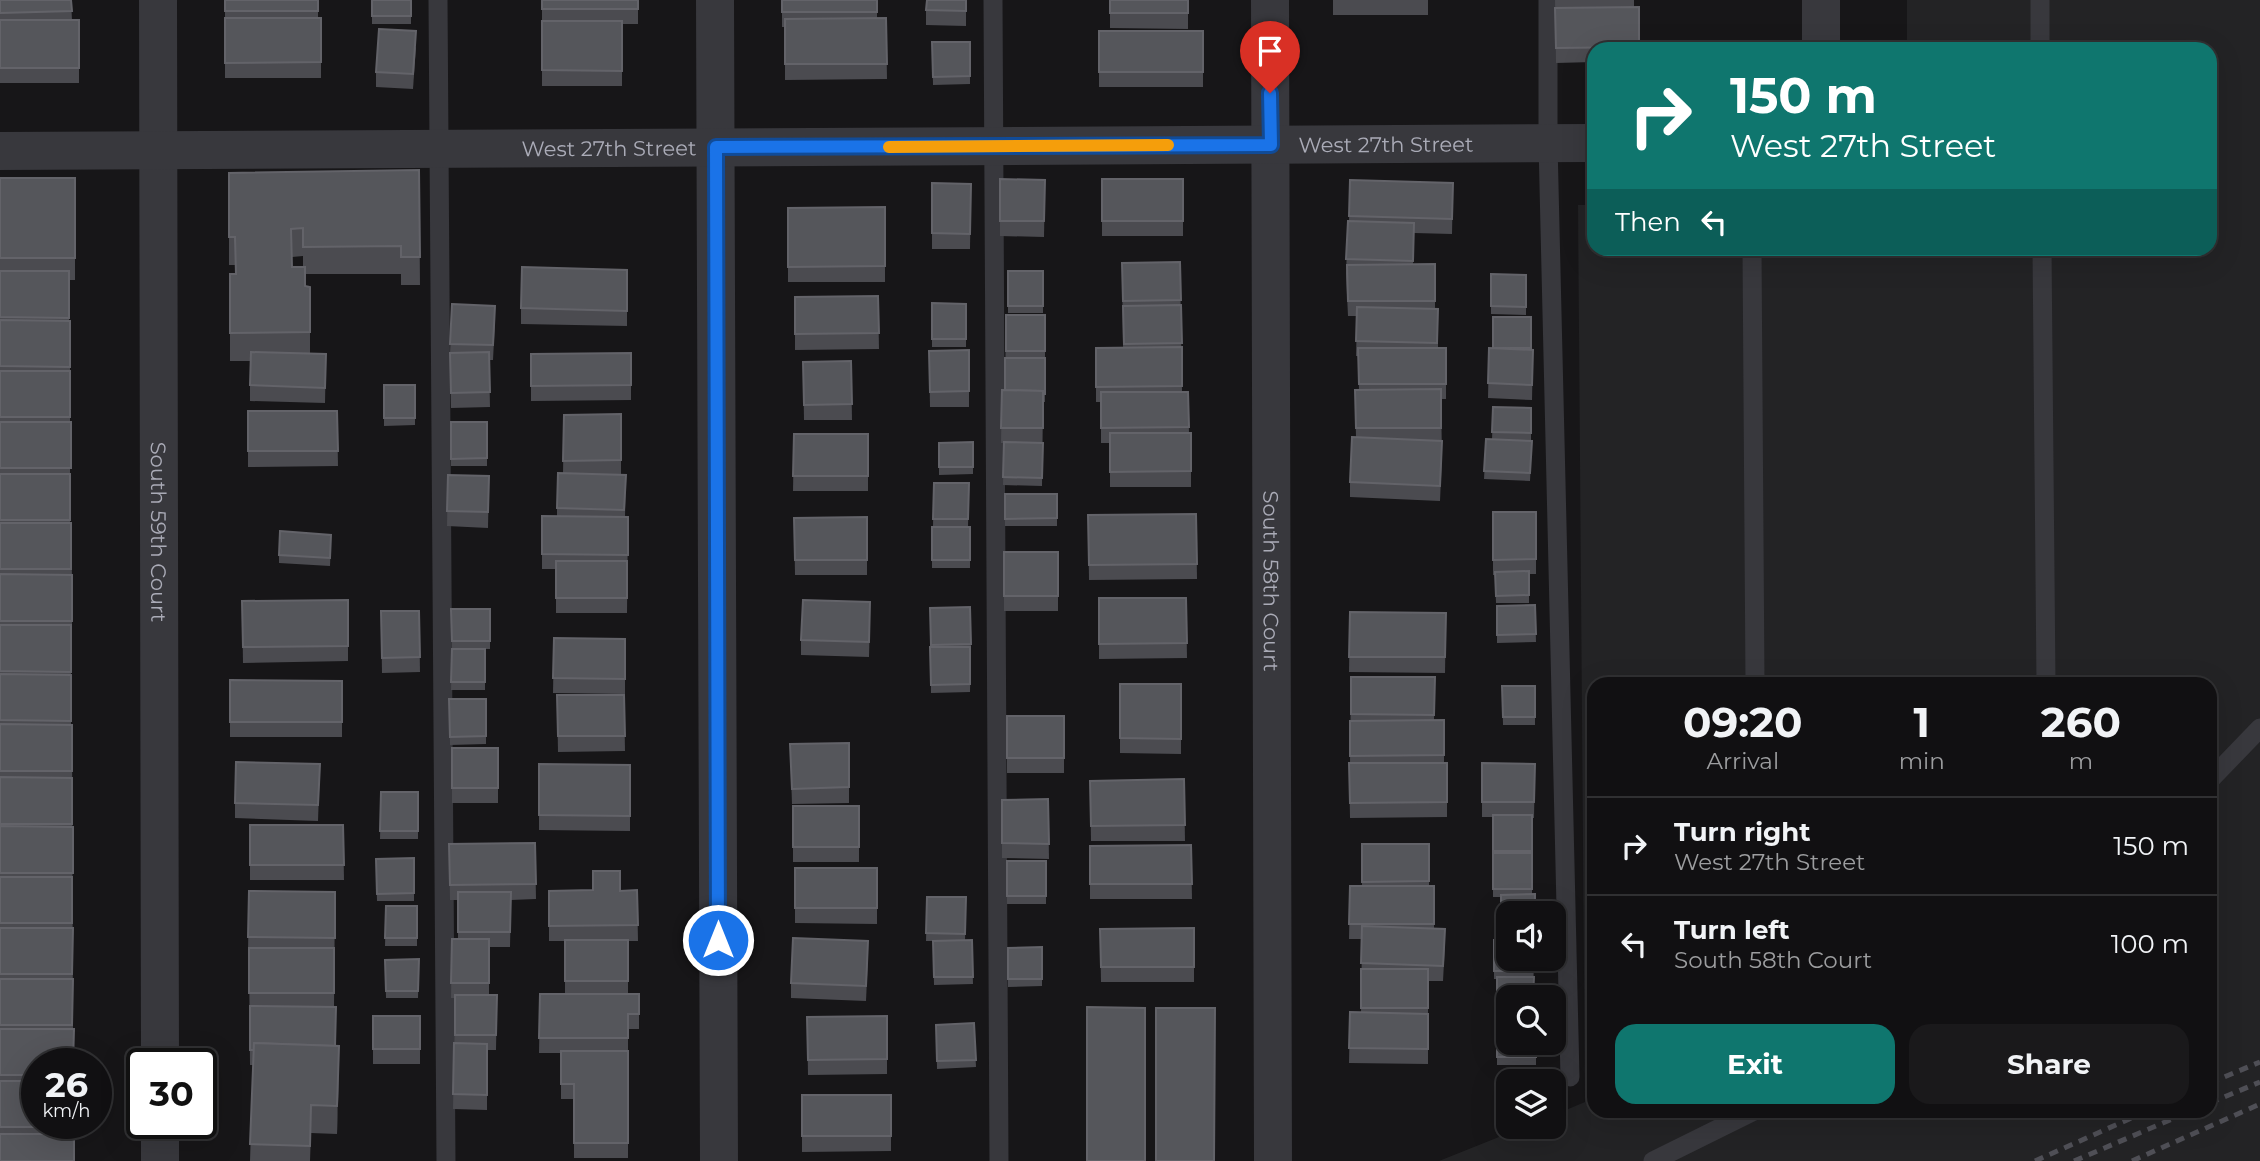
<!DOCTYPE html>
<style>
body{margin:0;font-family:Montserrat,sans-serif;background:#1a191b;color:#f1f3f6;height:100vh;display:flex;flex-direction:column;font-size:26px;white-space:nowrap}
*{box-sizing:border-box;margin:0}
p{font-size:23px;color:#9c9d9f}
.icon{flex:none;width:38px;height:38px;fill:none;stroke:currentColor;stroke-width:2;stroke-linecap:round;stroke-linejoin:round}
.map{position:relative;flex:1;overflow:hidden}
.panel{position:absolute;left:1587px;top:677px;width:630px;height:441px;display:flex;flex-direction:column;background:#111012;border-radius:21px;box-shadow:0 7px 28px #0002,0 0 0 2px #303032}
.panel>*{flex:none}
.banner{position:absolute;left:1587px;top:42px;width:630px;height:214px;border-radius:21px;box-shadow:0 7px 28px #0002,0 0 0 2px #303032;background:#0f766e;color:#fff;overflow:hidden}
.fabs{position:absolute;left:1496px;top:901px;display:grid;gap:14px}
.fabs a{display:grid;place-items:center;width:70px;height:70px;border-radius:14px;background:#111012;box-shadow:0 7px 28px #0002,0 0 0 2px #303032;font-size:35px}
.speed{position:absolute;left:21px;top:1048px;display:flex;gap:14px;font-size:35px;font-weight:700;text-align:center}
.speed>*{display:grid;place-content:center;width:91px;height:91px;border-radius:50%;background:#111012;box-shadow:0 7px 28px #0002,0 0 0 2px #303032;line-height:1}
.speed small{font-size:18px;font-weight:400}
.speed .limit{border:4px solid #111;border-radius:10px;background:#fff;color:#111}
.pin{position:absolute;display:grid;place-items:center;width:60px;height:60px;color:#fff;margin:-72px -30px;border-radius:50% 50% 50% 0;rotate:-45deg;box-shadow:0 0 7px #0007}
.pin .icon{rotate:45deg}
.me{position:absolute;width:77px;margin:-38px;rotate:0deg;stroke-linejoin:round;filter:drop-shadow(0 0 5px #0008)}
.turn{display:flex;align-items:center;gap:24px;height:147px;padding:0 28px;font-size:32px}
.turn .icon{width:91px;height:91px;stroke-width:2.5}
.turn b{display:block;font-size:49px;line-height:60px}
.then{display:flex;align-items:center;height:66px;padding:0 28px;background:#0003;gap:14px;font-size:26px}
.eta{display:flex;justify-content:space-evenly;align-items:center;height:119px;text-align:center}
.eta b{font-size:42px;font-weight:700;line-height:49px}
.button{display:flex;gap:14px;margin-top:auto;padding:14px 28px}
.button a{flex:1;height:80px;border-radius:21px;background:#0f766e;color:#fff;font-size:28px;font-weight:700;line-height:80px;text-align:center}
.button a+a{background:#1a191b;color:#f1f3f6}
ul{padding:0;list-style:none}
li{display:flex;align-items:center;gap:21px;height:98px;padding:0 28px;border-top:2px solid #303032}
li div{flex:1}
li b{display:block;font-size:26px}
li em{font-style:normal}
.map>svg:first-child{display:block}
</style>
<div class="map">
<svg width="2260" height="1161" viewBox="0 0 2260 1161">
<rect width="100%" height="100%" fill="#171618"/>
<path fill="#232325" fill-rule="evenodd" d="M1907,0h353v1161h-821l85,-34h30v-12l31,-13 -7,-897h16v43h616v-199h-303zM1594,684h616v427h-616z"/>
<g fill="none" stroke-linecap="round" stroke-linejoin="round">
<g stroke="#38383d" stroke-width="19">
<path d="M438,0l8,1161"/>
<path d="M993,0l6,1161"/>
<path d="M1548,0v143l22,934"/>
<path d="M2040,0v49"/>
<path d="M1752,248l3,436"/>
<path d="M2042,248l4,436"/>
<path d="M2210,780l50,-52"/>
<path d="M1653,1161l101,-50"/>
</g>
<g stroke="#38383d" stroke-width="38">
<path id="s1" d="M158,0l2,1064"/>
<path d="M715,0l4,1161"/>
<path id="s2" d="M1270,0l3,1161"/>
<path d="M1821,49v-49"/>
<path id="s3" d="M0,151l1594,-8"/>
<path d="M160,1124v37"/>
</g>
<g stroke="#4f4f56" stroke-width="5" stroke-dasharray="9 7" stroke-linecap="butt">
<path d="M2210,1083l50,-21"/>
<path d="M2210,1103l50,-21"/>
<path d="M2035,1161l112,-50"/>
<path d="M2074,1161l117,-50"/>
<path d="M2132,1161l128,-57"/>
</g>
</g>
<g fill="#4b4b50" fill-rule="evenodd">
<path d="M0,0h71l1,20h7v63h-79z"/>
<path d="M225,0h93v18h3v60h-96z"/>
<rect x="372" y="0" width="39" height="24"/>
<path d="M542,0h96v24h-16v62h-80z"/>
<path d="M782,0h95v18h9l1,61 -102,1v-53h-3z"/>
<path d="M966,0v26l-40,-1v-15z"/>
<path d="M1110,0h78v29l-78,-1z"/>
<rect x="1333" y="0" width="95" height="15"/>
<path d="M1555,0h79v7h5v42h-45v13l-38,1z"/>
<rect x="1099" y="31" width="104" height="56"/>
<path d="M932,42h38v42l-37,1z"/>
<path d="M416,47l-3,42 -37,-2v-15z"/>
<path d="M419,170l1,115h-19v-11h-96v12l5,1v67h16l-1,49 -75,-2v-40h-20v-87h5v-9h-6v-92zM303,256v11h-11v-10z"/>
<path d="M0,178h75v102h-6v41h1v202l2,52v61h-1v89h1l1,304 -36,35v60h36v10l-73,27z"/>
<path d="M1000,179l45,1 -1,57 -44,-1z"/>
<rect x="1102" y="179" width="81" height="57"/>
<path d="M1350,180l103,3 -1,51 -38,-1 -1,31h22v45h3v39h8v51h-5l1,57 -2,45 -90,-4v-15l6,-44 -1,-48h4l-1,-34h-2l1,-40h-9l-2,-42 2,-53h1z"/>
<path d="M932,183l39,1 -1,65h-38z"/>
<path d="M885,207v75h-97v-74z"/>
<path d="M1180,262l2,130h6l1,41h2v54h-81v-44h-9v-41h-5v-54l27,-1 -1,-84z"/>
<path d="M627,270v56l-106,-2v-16z"/>
<rect x="1008" y="271" width="35" height="42"/>
<path d="M1491,274l35,1v40l-35,-1z"/>
<path d="M878,296l1,53 -84,1v-53z"/>
<path d="M932,303l34,1v43h-34z"/>
<path d="M452,304l43,17 -2,39h-4l1,47 -39,1 -1,-55z"/>
<path d="M1006,315h39v87h-2l-1,84 -39,-1 1,-42h-3l1,-53h3z"/>
<path d="M1531,317v33h2l-1,50 -44,-2 1,-50h4z"/>
<path d="M969,350v57h-39l-1,-56z"/>
<path d="M631,353v47l-100,1v-47z"/>
<path d="M851,361l1,59h-48l-1,-58z"/>
<path d="M384,385h31v40l-31,1z"/>
<path d="M1493,407l38,1v33l-27,-1 28,1 -2,40 -46,-2 2,-40 6,1z"/>
<path d="M248,411h89l1,55 -90,1z"/>
<path d="M621,414v61h5l-1,42h3l-1,96h-71v-44h-14v-53h15v-8l6,-35 1,-58z"/>
<rect x="451" y="422" width="36" height="44"/>
<path d="M794,434h74v57h-75z"/>
<path d="M973,442v32l-34,1v-32z"/>
<path d="M448,475l41,1 -1,52 -41,-2z"/>
<path d="M934,483h35l-1,44 -35,-1z"/>
<rect x="1005" y="494" width="52" height="32"/>
<path d="M1493,512h43v62h-7v29h-33l-1,-28h-2z"/>
<path d="M1196,514l1,65 -108,1 -1,-65z"/>
<path d="M867,517v58h-72l-1,-57z"/>
<rect x="932" y="527" width="38" height="41"/>
<path d="M331,542l-1,24 -51,-3v-8z"/>
<rect x="1004" y="552" width="54" height="59"/>
<path d="M1099,598h87l1,60 -88,1z"/>
<path d="M348,600v61l-105,2 -1,-62z"/>
<path d="M1535,605l1,37 -39,1v-37z"/>
<path d="M930,608l41,36 -1,48 -39,1z"/>
<path d="M451,609h39v40h-38z"/>
<path d="M381,611h38l1,61 -38,1z"/>
<path d="M1350,612l96,1 -1,60 -96,-1z"/>
<path d="M870,617l-1,40 -68,-2v-15z"/>
<path d="M554,638l71,1v55l-72,-1z"/>
<path d="M452,649h33v41h-34z"/>
<path d="M1351,677h84l-1,43h10v43h3v54l-97,1 -1,-55h1z"/>
<path d="M230,680l112,1v56h-112z"/>
<path d="M1120,684h61v70l-61,-1z"/>
<path d="M1502,686h33v39h-32z"/>
<path d="M557,695h67l1,56 -67,1z"/>
<path d="M449,699h37v45l-36,1z"/>
<rect x="1007" y="716" width="57" height="57"/>
<path d="M849,743v60l-57,1 -2,-60z"/>
<rect x="452" y="748" width="46" height="55"/>
<path d="M1482,763l53,1 -1,54h-2v76l-24,20v12h-7v-29h-8v-80h-11z"/>
<path d="M320,764l-2,57 -83,-3v-15z"/>
<path d="M539,764l91,1v66l-91,-1z"/>
<path d="M1184,779l1,62h-94l-1,-60z"/>
<path d="M381,792h37v47h-38z"/>
<path d="M1048,799l1,60 -47,-1v-58z"/>
<rect x="793" y="806" width="66" height="56"/>
<path d="M250,825h93l1,55h-94z"/>
<path d="M535,843l1,56 -25,1 -1,47h-21v48h8l-1,55h-9v60l-34,-1 2,-111h-4l1,-59h6v-39h-8l-1,-56z"/>
<path d="M1362,844h67v42h5v43l11,15 -2,37h-15v83l-79,-1 1,-51h11l1,-73h-13l1,-53h12z"/>
<path d="M1191,845l1,54h-102v-53z"/>
<path d="M414,858v43h-37l-1,-42z"/>
<rect x="1007" y="861" width="39" height="43"/>
<path d="M795,868h82v56l-82,-1z"/>
<path d="M637,890l1,51h-10v53h11v35h-11v129h-54v-59h-13v-46h-22l1,-59h25v-53h-16v-50z"/>
<path d="M249,891l86,1 -1,115 1,39 4,28 -2,60 -26,-1 -1,28h-60l3,-96h-3l-1,-113h-1z"/>
<path d="M927,897h39l-1,44 7,-1 1,44 -39,1 -1,-44h4h-11z"/>
<path d="M386,906h31v40h-32z"/>
<path d="M1194,928v54h-93l-1,-53z"/>
<path d="M1494,940l40,19 -1,39h-25v19h-11v-38h-3z"/>
<path d="M1042,947v39l-34,1v-39z"/>
<path d="M868,957l-2,44 -75,-3v-15z"/>
<path d="M419,959l-1,39h-32l-1,-38z"/>
<rect x="373" y="1016" width="47" height="48"/>
<path d="M887,1016v58l-79,1 -1,-58z"/>
<path d="M974,1023l2,44 -39,2 -1,-44z"/>
<path d="M1497,1023l39,20v22h-39z"/>
<path d="M802,1095h89v56l-89,1z"/>
</g>
<path fill="#323235" d="M339,1046v28l-2,60v-28z"/>
<g fill="#55565b" stroke="#636369" stroke-width="2">
<path d="M0,0h71l1,11 -72,2z"/>
<rect x="225" y="0" width="93" height="11"/>
<rect x="372" y="0" width="39" height="16"/>
<rect x="542" y="0" width="96" height="9"/>
<rect x="782" y="0" width="95" height="12"/>
<path d="M927,0h39v11l-40,-1z"/>
<rect x="1110" y="0" width="78" height="13"/>
<path d="M1639,7v40l-83,1 -1,-40z"/>
<path d="M225,18h96v44l-96,1z"/>
<path d="M886,18l1,46h-102v-45z"/>
<rect x="0" y="20" width="79" height="48"/>
<path d="M542,21h80v50l-80,-1z"/>
<path d="M379,29l37,2 -3,43 -37,-2z"/>
<rect x="1099" y="31" width="104" height="41"/>
<path d="M932,42h38v34l-37,1z"/>
<path d="M419,170l1,87h-19v-11l-98,1v-19l-12,1 1,38h13v19l5,1v45l-80,1v-59h6l-1,-37h-6v-64z"/>
<rect x="0" y="178" width="75" height="80"/>
<path d="M1000,179l45,1 -1,41h-44z"/>
<rect x="1102" y="179" width="81" height="42"/>
<path d="M1350,180l103,3 -1,36 -103,-3z"/>
<path d="M932,183l39,1 -1,50 -38,-1z"/>
<path d="M885,207v59l-97,1v-59z"/>
<path d="M1348,221l66,2 -1,38 -67,-2z"/>
<path d="M1180,262l1,38 -58,1 -1,-38z"/>
<path d="M1435,264v37h-87l-1,-36z"/>
<path d="M522,267l105,3v41l-106,-3z"/>
<path d="M0,271h69v47l-69,-1z"/>
<rect x="1008" y="271" width="35" height="35"/>
<path d="M1491,274l35,1v32l-35,-1z"/>
<path d="M878,296l1,37 -84,1v-37z"/>
<path d="M932,303l34,1v35h-34z"/>
<path d="M452,304l43,2 -2,39 -43,-1z"/>
<path d="M1181,305l1,38 -58,1 -1,-38z"/>
<path d="M1357,307l81,2 -1,34 -81,-2z"/>
<rect x="1006" y="315" width="39" height="36"/>
<rect x="1493" y="317" width="38" height="31"/>
<path d="M0,320l70,1v46l-70,-1z"/>
<path d="M1182,347v39l-86,1v-39z"/>
<path d="M1358,348h88v36h-87z"/>
<path d="M1489,348l44,2 -1,35 -44,-2z"/>
<path d="M969,350v41l-39,1 -1,-41z"/>
<path d="M251,352l75,2 -1,34 -75,-3z"/>
<path d="M489,352l1,40 -39,1 -1,-40z"/>
<path d="M631,353v32l-100,1v-32z"/>
<path d="M1005,358h40v36h-2v-3l-38,-1z"/>
<path d="M851,361l1,43 -48,1 -1,-43z"/>
<rect x="0" y="371" width="70" height="46"/>
<rect x="384" y="385" width="31" height="33"/>
<path d="M1441,389v39h-85l-1,-38z"/>
<path d="M1002,390l41,1v37h-42z"/>
<path d="M1101,392h87l1,35 -88,1z"/>
<path d="M1493,407l38,1v25l-39,-1z"/>
<path d="M248,411h89l1,40h-90z"/>
<path d="M621,414v46l-58,1 1,-46z"/>
<rect x="0" y="422" width="71" height="46"/>
<path d="M451,422h36v36l-36,1z"/>
<path d="M1110,433h81v38l-81,1z"/>
<path d="M794,434h74v42h-75z"/>
<path d="M1352,437l90,4 -2,45 -90,-4z"/>
<path d="M1486,439l46,2 -2,32 -46,-2z"/>
<path d="M973,442v25h-34v-24z"/>
<path d="M1004,442l39,1 -1,35 -39,-1z"/>
<path d="M558,473l68,2 -2,35 -67,-2z"/>
<rect x="0" y="474" width="70" height="46"/>
<path d="M448,475l41,1 -1,36 -41,-1z"/>
<path d="M934,483h35l-1,36h-35z"/>
<path d="M1005,494h52v24l-52,1z"/>
<path d="M1493,512h43v47l-43,1z"/>
<path d="M1196,514l1,50 -108,1 -1,-50z"/>
<path d="M542,516l86,1v38l-86,-1z"/>
<path d="M867,517v43h-72l-1,-42z"/>
<rect x="0" y="523" width="71" height="46"/>
<rect x="932" y="527" width="38" height="33"/>
<path d="M280,531l51,4 -1,23 -51,-3z"/>
<rect x="1004" y="552" width="54" height="44"/>
<rect x="556" y="561" width="71" height="37"/>
<path d="M1529,571v24l-33,1 -1,-24z"/>
<path d="M0,574l72,1v46h-72z"/>
<path d="M1099,598h87l1,45 -88,1z"/>
<path d="M348,600v46l-105,1 -1,-46z"/>
<path d="M803,600l67,2 -1,40 -68,-2z"/>
<path d="M1535,605l1,29 -39,1v-29z"/>
<path d="M970,607l1,37 -40,1 -1,-37z"/>
<path d="M451,609h39v32h-38z"/>
<path d="M381,611h38l1,46 -38,1z"/>
<path d="M1350,612l96,1 -1,44h-96z"/>
<path d="M0,625h71v47l-71,-1z"/>
<path d="M554,638l71,1v40l-72,-1z"/>
<path d="M930,647h40v37l-39,1z"/>
<path d="M452,649h33v33h-34z"/>
<path d="M0,674l71,1v46l-71,-1z"/>
<path d="M1351,677h84l-1,38 -83,-1z"/>
<path d="M230,680l112,1v41h-112z"/>
<path d="M1120,684h61v55l-61,-1z"/>
<path d="M1502,686h33v31h-32z"/>
<path d="M557,695h67l1,41h-67z"/>
<path d="M449,699h37v37l-36,1z"/>
<rect x="1007" y="716" width="57" height="42"/>
<path d="M1444,720v35l-94,1v-35z"/>
<path d="M0,724l72,1v46h-72z"/>
<path d="M849,743v44l-57,2 -2,-45z"/>
<rect x="452" y="748" width="46" height="40"/>
<path d="M236,762l84,2 -2,41 -83,-2z"/>
<path d="M1349,763h98v39l-97,1z"/>
<path d="M1482,763l53,1 -1,38h-52z"/>
<path d="M539,764l91,1v51l-91,-1z"/>
<path d="M0,777l72,1v46h-72z"/>
<path d="M1184,779l1,46 -94,1 -1,-45z"/>
<path d="M381,792h37v39h-38z"/>
<path d="M1048,799l1,45 -47,-1v-43z"/>
<rect x="793" y="806" width="66" height="41"/>
<rect x="1493" y="815" width="39" height="36"/>
<path d="M250,825h93l1,40h-94z"/>
<path d="M0,826l73,1v46h-73z"/>
<path d="M535,843l1,41 -86,1 -1,-41z"/>
<path d="M1362,844h67v37l-67,1z"/>
<path d="M1191,845l1,39h-102v-38z"/>
<rect x="1493" y="853" width="39" height="36"/>
<path d="M414,858v35l-37,1 -1,-35z"/>
<rect x="1007" y="861" width="39" height="35"/>
<rect x="795" y="868" width="82" height="40"/>
<path d="M593,871h27v20l17,-1 1,35 -89,1v-35l44,-1z"/>
<rect x="0" y="877" width="72" height="46"/>
<path d="M1350,886h84v38h-85z"/>
<path d="M249,891l86,1v46l-87,-1z"/>
<path d="M458,892h53l-1,40h-52z"/>
<path d="M1535,894v20h-27v4h-7v-23z"/>
<path d="M927,897h39l-1,37 -39,-1z"/>
<path d="M386,906h31v32h-32z"/>
<path d="M1362,926l83,3 -2,37 -82,-3z"/>
<path d="M0,928h73l-1,46h-72z"/>
<path d="M1194,928v39h-93l-1,-38z"/>
<path d="M793,938l75,3 -2,45 -75,-3z"/>
<path d="M452,939h37v44h-38z"/>
<rect x="565" y="940" width="63" height="41"/>
<path d="M972,940l1,37h-39l-1,-36z"/>
<path d="M1494,940h14v19h26v12h-40z"/>
<path d="M1042,947v32h-34v-31z"/>
<rect x="249" y="948" width="85" height="45"/>
<path d="M419,959l-1,32h-32l-1,-31z"/>
<rect x="1361" y="969" width="67" height="39"/>
<path d="M1497,977h37l-1,21h-25v12l-11,-1z"/>
<path d="M0,979h73l-1,46h-72z"/>
<path d="M540,994h99v20h-11v24h-89z"/>
<path d="M455,995h42l-1,40h-41z"/>
<path d="M250,1006l86,1 -1,39 -81,-3v7h-4z"/>
<path d="M1087,1007l58,1v153h-58z"/>
<path d="M1156,1008h59l-1,153h-58z"/>
<path d="M1350,1012l78,2v35l-79,-1z"/>
<rect x="373" y="1016" width="47" height="33"/>
<path d="M887,1016v43l-79,1 -1,-43z"/>
<path d="M974,1023l2,37 -39,1 -1,-36z"/>
<path d="M1497,1023h11v20h28v14h-39z"/>
<path d="M0,1029h74l-1,35h-36v11h-37z"/>
<path d="M254,1043l85,3 -2,60 -26,-1 -1,41 -60,-2z"/>
<path d="M454,1043l33,1v51l-34,-1z"/>
<path d="M561,1051h67v92h-54v-59h-13z"/>
<path d="M0,1081h37v43h36v3h-73z"/>
<rect x="802" y="1095" width="89" height="41"/>
<rect x="0" y="1134" width="74" height="27"/>
</g>
<g fill="none" stroke-linecap="round" stroke-linejoin="round">
<defs>
<path id="route" d="M718,940l-2,-793 555,-2 -1,-52"/>
</defs>
<use href="#route" stroke="#114b97" stroke-width="18"/>
<use href="#route" stroke="#1a73e8" stroke-width="12"/>
<path stroke="#f59e0b" stroke-width="12" d="M889,147l279,-2"/>
</g>
<g text-anchor="middle" dominant-baseline="central" stroke-width="5" stroke-linejoin="round" paint-order="stroke">
<g font-size="21" fill="#aaabb7" stroke="#121113">
<text stroke="none"><textPath href="#s3" startOffset="1386">West 27th Street</textPath></text>
<text stroke="none"><textPath href="#s3" startOffset="609">West 27th Street</textPath></text>
<text stroke="none"><textPath href="#s1" startOffset="532">South 59th Court</textPath></text>
<text stroke="none"><textPath href="#s2" startOffset="581">South 58th Court</textPath></text>
</g>
</g>
</svg>
<div class="fabs">
<a><svg class="icon" aria-label="sound" viewBox="0 0 24 24"><path d="M4 9h4l5-4v14l-5-4H4zM17 9q2 3 0 6"/></svg></a>
<a><svg class="icon" aria-label="search" viewBox="0 0 24 24"><circle cx="10" cy="10" r="6"/><path d="M15 15l6 6"/></svg></a>
<a><svg class="icon" aria-label="layers" viewBox="0 0 24 24"><path d="M12 4l9 5-9 5-9-5zM3 14l9 5 9-5"/></svg></a>
</div>
<div class="speed"><div>26<small>km/h</small></div><div class="limit">30</div></div>
<div class="pin" style="left:1270px;top:93px;background:#d93025"><svg class="icon" aria-label="arrive" viewBox="0 0 24 24"><path d="M6 21V4h12l-3 4 3 4H6"/></svg></div>
<svg class="me" style="left:718px;top:940px" viewBox="-20 -20 40 40"><circle r="17" fill="#1a73e8" stroke="#fff" stroke-width="3"/><path d="M0-11L8 9 0 5-8 9z" fill="#fff"/></svg>
<div class="banner">
<div class="turn"><svg class="icon" aria-label="right" viewBox="0 0 24 24"><path d="M7 20v-9h11M14 6l5 5-5 5"/></svg><div><b>150 m</b>West 27th Street</div></div>
<div class="then">Then<svg class="icon" aria-label="left" viewBox="0 0 24 24"><path d="M17 20v-9H6M10 6l-5 5 5 5"/></svg></div>
</div>
<section class="panel">
<div class="eta">
<div><b>09:20</b><p>Arrival</p></div>
<div><b>1</b><p>min</p></div>
<div><b>260</b><p>m</p></div>
</div>
<ul>
<li><svg class="icon" aria-label="right" viewBox="0 0 24 24"><path d="M7 20v-9h11M14 6l5 5-5 5"/></svg><div><b>Turn right</b><p>West 27th Street</p></div><em>150 m</em></li>
<li><svg class="icon" aria-label="left" viewBox="0 0 24 24"><path d="M17 20v-9H6M10 6l-5 5 5 5"/></svg><div><b>Turn left</b><p>South 58th Court</p></div><em>100 m</em></li>
</ul>
<div class="button"><a>Exit</a><a>Share</a></div>
</section>
</div>
